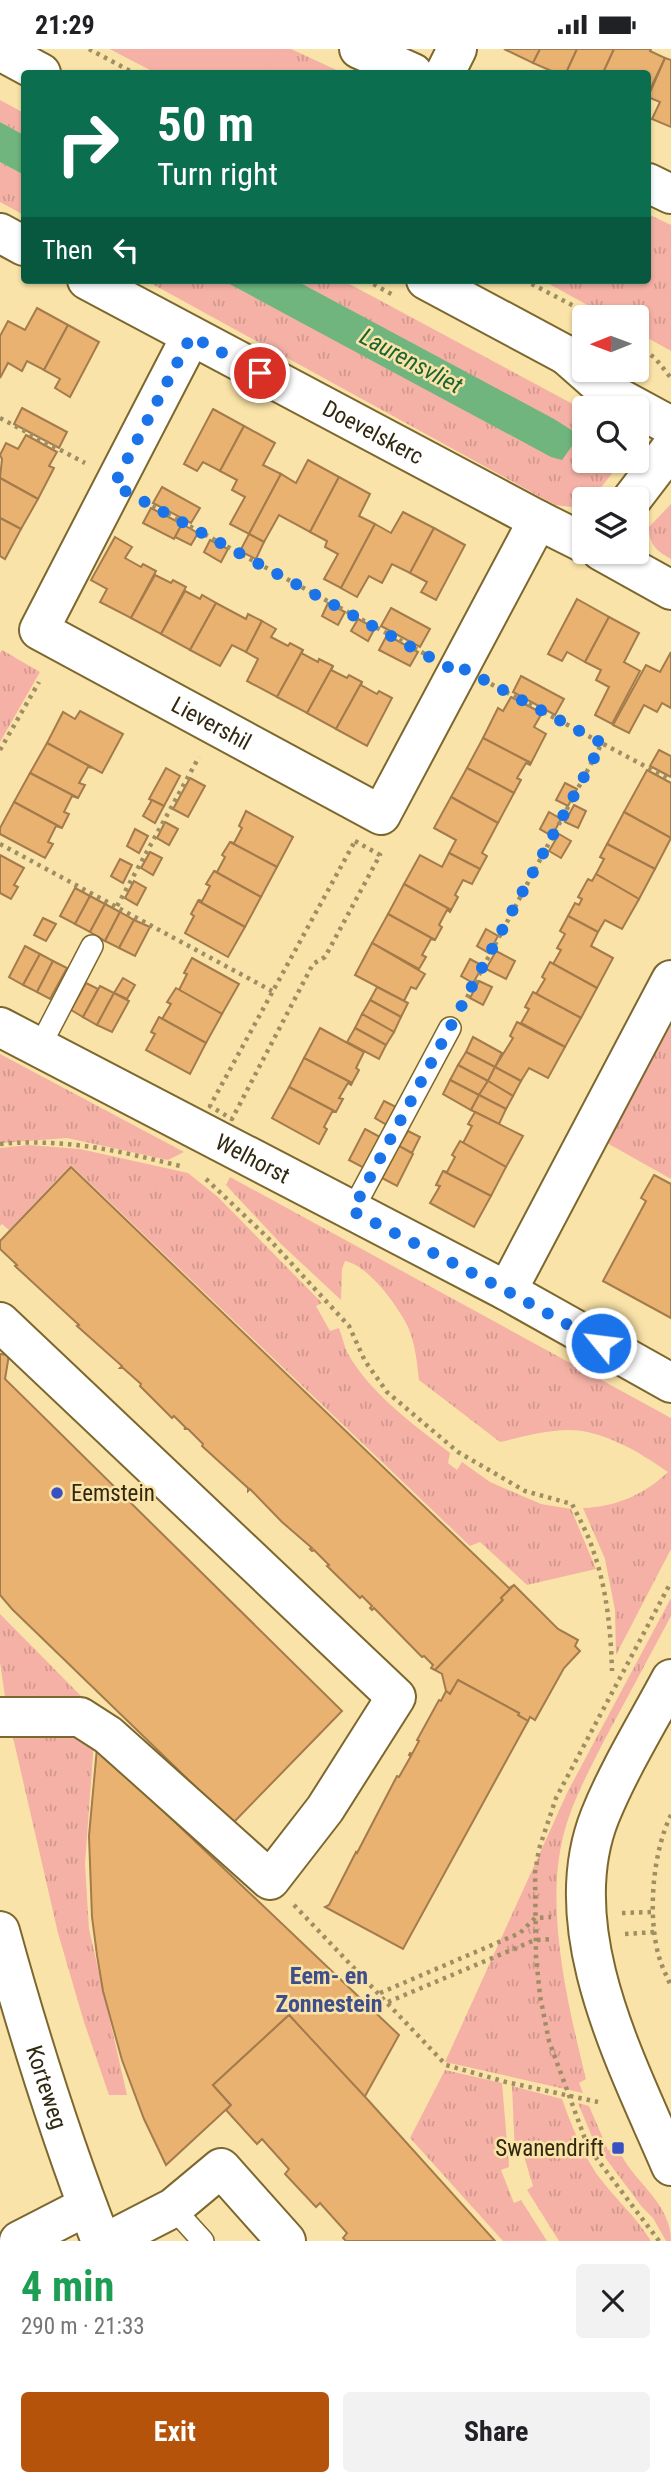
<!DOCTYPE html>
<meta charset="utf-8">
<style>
body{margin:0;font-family:"Roboto Condensed",sans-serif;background:#f2f2f2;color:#202124;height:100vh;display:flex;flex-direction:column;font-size:26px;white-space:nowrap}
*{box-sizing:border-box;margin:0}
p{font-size:23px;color:#757577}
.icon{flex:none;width:38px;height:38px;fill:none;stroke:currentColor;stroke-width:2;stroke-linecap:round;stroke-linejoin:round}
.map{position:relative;height:2192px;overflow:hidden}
.panel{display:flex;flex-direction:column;background:#fff;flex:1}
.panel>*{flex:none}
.guide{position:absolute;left:21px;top:21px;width:630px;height:214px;border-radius:7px;box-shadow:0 2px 5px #0004;background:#0b6e4f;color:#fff;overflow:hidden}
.needle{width:46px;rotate:269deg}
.fabs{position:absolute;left:572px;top:256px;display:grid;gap:14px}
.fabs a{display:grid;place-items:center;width:77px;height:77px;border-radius:7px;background:#fff;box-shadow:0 2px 5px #0004;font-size:35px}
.pin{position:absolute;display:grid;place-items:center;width:60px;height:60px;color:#fff;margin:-30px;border:4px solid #fff;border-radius:50%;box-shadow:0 2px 7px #0007}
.me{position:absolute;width:77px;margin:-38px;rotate:299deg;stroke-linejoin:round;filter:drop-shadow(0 0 5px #0008)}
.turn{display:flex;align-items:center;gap:24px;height:147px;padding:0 21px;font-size:32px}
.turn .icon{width:91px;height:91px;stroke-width:2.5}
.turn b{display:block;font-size:49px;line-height:60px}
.then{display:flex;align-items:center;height:66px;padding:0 21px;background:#0003;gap:14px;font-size:26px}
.round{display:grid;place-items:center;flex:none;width:74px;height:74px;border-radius:7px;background:#f2f2f2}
.head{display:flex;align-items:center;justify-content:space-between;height:119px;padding:0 21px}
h1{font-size:42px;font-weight:700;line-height:52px;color:#1e9e55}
.cta{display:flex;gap:14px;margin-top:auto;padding:14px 21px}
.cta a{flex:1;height:80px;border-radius:7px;background:#b45309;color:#fff;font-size:28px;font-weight:700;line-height:80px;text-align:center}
.cta a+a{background:#f2f2f2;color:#202124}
.status{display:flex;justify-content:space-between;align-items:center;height:49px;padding:0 35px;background:#fff;direction:ltr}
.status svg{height:19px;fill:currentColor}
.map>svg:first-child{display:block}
</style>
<div class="status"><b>21:29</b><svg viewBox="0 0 49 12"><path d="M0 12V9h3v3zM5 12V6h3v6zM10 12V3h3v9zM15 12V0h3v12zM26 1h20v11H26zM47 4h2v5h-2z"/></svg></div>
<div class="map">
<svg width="671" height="2192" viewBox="0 0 671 2192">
<defs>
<pattern id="grass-tufts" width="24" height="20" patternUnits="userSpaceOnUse" patternTransform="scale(1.75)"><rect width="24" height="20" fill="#f5b1a6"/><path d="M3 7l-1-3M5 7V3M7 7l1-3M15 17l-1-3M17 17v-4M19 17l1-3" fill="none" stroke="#d2988e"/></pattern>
</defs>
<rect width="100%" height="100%" fill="#fae3a8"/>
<g fill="url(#grass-tufts)">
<path d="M110,0h181l52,24h-187z"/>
<path d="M0,51l24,13v22l-24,-13z"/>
<path d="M0,113l24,13v40l-24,-13z"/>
<path d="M648,165l23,11v126l-34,-19v-15h-28l-67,-37h106z"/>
<path d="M145,231h77l329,176 26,-23 -282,-153h47l242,130v50h39l-29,36 -2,3h-8v5l-13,3 -16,-2z"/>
<path d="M671,455v55c-15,-8 -22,-15 -22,-32z"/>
<path d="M2,601l38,22 -40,70v-89z"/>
<path d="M671,976v154l-64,-36z"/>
<path d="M0,1005l184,98 -16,8 -101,-22 -67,5z"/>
<path d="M28,1096l52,4 108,24 30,24 104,106 -6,3 14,25 9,-3c3,8 5,18 9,26 24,41 65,70 102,99l-2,10 9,7 5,-8 28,20 51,22 30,5 25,60 -69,16 -47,-43 -10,4 -399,-381 -62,65 -7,-6 -2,2v-78z"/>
<path d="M230,1128l441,241v131l-55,106 -1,-45 -10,-51 -22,-51c33,-1 62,-14 85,-36 -27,-19 -65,-42 -99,-42 -23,0 -47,7 -69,12l-81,-62c-2,-18 -4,-37 -11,-53 -10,-21 -40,-62 -63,-66l-3,8 -1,31 -59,-55 -56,-60z"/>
<path d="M671,1549v18c-22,41 -44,82 -66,123 -16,32 -33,62 -42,98 -18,74 5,169 23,242l-7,4 4,10 -138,-31 123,-271z"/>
<path d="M0,1565l88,89 -82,1 -6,-42z"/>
<path d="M79,1683l15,9 -9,123 4,65 38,166h-18l-25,-73 -26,-89 -46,-200z"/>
<path d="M445,2021l57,13 7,84 -8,3 13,33 7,-3 26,41h-44l-93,-103z"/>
<path d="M512,2037l50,13c9,25 19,51 34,74 17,24 40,43 55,68h-92l-32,-51 6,-4 -10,-33 -8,1z"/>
<path d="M578,2054l11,3 19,44 10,-2c13,33 53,53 53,93h-5l-13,-23 -11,-11 -47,-63z"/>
</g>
<path fill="#f5b1a6" d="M110,0h167l-13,24h-108z"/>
<g fill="#70b47e">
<path d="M0,73l24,13v40l-24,-13z"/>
<path d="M222,231h73l259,139 24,15 -1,5 -15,21 -11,-3z"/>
</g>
<g fill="#eab271" stroke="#a37b4c" stroke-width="2">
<path d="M504,0h36l-7,14z"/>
<path d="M540,0h37l-11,24h-10l-23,-10z"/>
<path d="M577,0h37l-11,24h-37z"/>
<path d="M614,0h37l-1,2 15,7 -17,36v-21h-45z"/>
<path d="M665,9l6,2v67l-19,-8 8,-17 -12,-5z"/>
<path d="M37,259l31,17 -24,45 -17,-9 -5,10 -14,-8 -8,15v-42l8,-15 17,9z"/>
<path d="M68,276l31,17 -29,55 -15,-9 5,-9 -16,-9z"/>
<path d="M22,359l45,24 -8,16 -45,-24z"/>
<path d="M213,360l31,17 -24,45 -17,-9 -6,9 -13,-7z"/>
<path d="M244,377l31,17 -12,22 18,9 -32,60 -19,-10 15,-27 -13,-7 5,-10 -17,-9z"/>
<path d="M26,386l31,17 -8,14 5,2 -16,31 -38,-21 2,-19 -2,-4 6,-12 12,6z"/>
<path d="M308,411l31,17 -29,55 -31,-17 -15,27 -15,-8 32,-60 15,9z"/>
<path d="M339,428l31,17 -11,22 16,8 -34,64 -17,-9 14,-25 -13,-7 2,-6 -17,-9z"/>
<path d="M0,429l38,21 -17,30 -21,-11z"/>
<path d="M162,438l38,21 -9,15 -38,-20z"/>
<path d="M151,459l31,16 -8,15 -31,-16z"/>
<path d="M403,463l31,16 -24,45 -18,-9 -10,19 -13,-7 -12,21 -16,-9 34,-64 16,9z"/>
<path d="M0,469l21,11 -16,30 -5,-3z"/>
<path d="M182,475l16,9 -7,12 -16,-8z"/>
<path d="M434,479l31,17 -29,55 -15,-8 6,-10 -17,-9z"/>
<path d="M249,485l15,8 -8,17 -16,-8z"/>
<path d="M115,488l17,10 -7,11 16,9 2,-3 13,7 -25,47 -31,-16 7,-13 -16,-9z"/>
<path d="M210,491l18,9 -7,13 -17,-10z"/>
<path d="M155,526l16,8 2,-3 13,7 -25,47 -30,-16z"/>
<path d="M185,542l15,8 2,-4 14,8 -26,47 -29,-16z"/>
<path d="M577,550l32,18 -24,45 -18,-10 -5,9 -14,-7z"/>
<path d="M216,554l30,16 2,-5 14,7 -16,31 -14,-7 -12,21 -30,-16z"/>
<path d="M328,554l17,9 -7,13 -16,-9z"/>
<path d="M391,559l39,21 -10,18 -39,-21z"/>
<path d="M609,568l30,16 -15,29 16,9 -28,53 -17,-9 14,-28 -13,-7 5,-10 -16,-8z"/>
<path d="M358,570l17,9 -7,13 -17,-10z"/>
<path d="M262,572l14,8 -5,8 17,9 2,-3 13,7 -26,47 -30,-16 11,-22 -12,-7z"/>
<path d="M387,586l31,17 -8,14 -31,-16z"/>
<path d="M303,601l-2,3 17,9 1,-3 14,7 -26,47 -30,-16z"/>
<path d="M671,603v56l-9,-5 -5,9 -13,-7 -15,28 -16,-8 33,-60 14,7z"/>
<path d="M333,617l-2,4 16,8 2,-3 13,7 -26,47 -29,-16z"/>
<path d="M521,627l43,23 -9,16 -42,-23z"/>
<path d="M362,633l-1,3 16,9 2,-3 13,7 -25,48 -31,-17z"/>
<path d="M511,648l31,16 -8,14 12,7 -15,29 -48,-25 15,-30 5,3z"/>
<path d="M80,662l43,23 -21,39 -55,-30 16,-31 12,7z"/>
<path d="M483,689l48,25 -1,2 -4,-2 -9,15 4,2 -7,13 -47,-25z"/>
<path d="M47,694l46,25 -5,-1 -9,16 6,2 -7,13 -48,-25z"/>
<path d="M659,701l12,6v21l-21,-11z"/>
<path d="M166,719l14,8 -16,30 -15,-7z"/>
<path d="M467,719l47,25 -16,30 -47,-26z"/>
<path d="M647,721l24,13v55l-47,-26z"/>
<path d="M30,724l48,25 -6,-2 -8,16 5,2 -7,14 -48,-26z"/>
<path d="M190,729l15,8 -17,31 -15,-8z"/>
<path d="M565,734l12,6 -9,17 -12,-6z"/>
<path d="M451,748l47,26 -16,30 5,3 -7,13 -31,-16 7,-13 -22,-12z"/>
<path d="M152,751l12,6 -9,17 -12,-7z"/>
<path d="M14,753l48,26 -6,-2 -8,16 5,2 -8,14 -45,-24v-6z"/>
<path d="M574,756l12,6 -8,17 -13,-6z"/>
<path d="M246,762l47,26 -16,30 -47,-25 4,1 8,-15 -3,-2z"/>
<path d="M549,763l12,7 -9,17 -12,-7z"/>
<path d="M624,763l47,26 -16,31 -48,-25z"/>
<path d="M165,773l13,7 -9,16 -12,-7z"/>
<path d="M135,780l13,7 -9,17 -12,-7z"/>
<path d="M559,785l12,7 -10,17 -12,-7z"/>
<path d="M230,793l47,25 -16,30 -47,-26 3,1 8,-15 -3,-2z"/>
<path d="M607,795l48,25 -16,30 -43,-25 8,-15 -4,-2z"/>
<path d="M150,803l12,6 -9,17 -12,-7z"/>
<path d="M449,804l31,16 -8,15 -9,-4 -8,15 3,2 -7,13 -47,-26 16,-29 22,12z"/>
<path d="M0,806l24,13 -10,17 4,2 -7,12 -11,-6z"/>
<path d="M120,810l12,6 -9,18 -12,-7z"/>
<path d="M214,822l47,26 -16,30 -47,-26 1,-1 3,1 8,-15 -4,-2z"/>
<path d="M596,825l43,25 -17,30 -17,-9 -7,12 -30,-16 7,-13 4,2 3,-6 -4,-2 10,-18 4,2z"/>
<path d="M134,832l12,7 -9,17 -12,-7z"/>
<path d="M404,835l47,26 -1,2 -3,-2 -8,15 3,2 -7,13 -47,-26z"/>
<path d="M75,839l15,8 -15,28 -15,-8z"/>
<path d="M90,847l15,8 -15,28 -15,-8z"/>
<path d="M198,852l47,26 -17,30 -43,-24 9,-17 -3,-2z"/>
<path d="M105,855l15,8 -15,29 -15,-9z"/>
<path d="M120,863l14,8 -15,28 -14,-7z"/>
<path d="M388,865l47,26 -4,-1 -9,16 4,2 -7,12 -47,-26z"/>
<path d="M568,867l30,16 -7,14 22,12 -16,30 -44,-24 8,-14 -4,-2 8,-14 -5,-3z"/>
<path d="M43,869l13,6 -10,17 -12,-6z"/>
<path d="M134,871l16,7 -15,29 -16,-8z"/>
<path d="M486,880l12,7 -9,17 -12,-7z"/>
<path d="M372,894l53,31 -9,15 -5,-2 -7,14 -49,-26z"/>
<path d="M25,897l15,8 -17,31 -14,-8z"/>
<path d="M496,902l19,10 -9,18 -20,-10z"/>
<path d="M40,905l13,7 -16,31 -14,-7z"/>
<path d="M192,909l47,26 -17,30 -43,-24 8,-16 -3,-1z"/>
<path d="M470,910l13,7 -10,17 -12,-7z"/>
<path d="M53,912l14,7 -17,31 -13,-7z"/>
<path d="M550,913l47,26 -16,30 -45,-24 9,-15 -3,-2z"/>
<path d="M123,929l12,7 -8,14 -13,-6z"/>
<path d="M479,932l13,6 -9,18 -13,-7z"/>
<path d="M86,934l12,6 -15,28 -12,-7z"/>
<path d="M100,937l14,7 -17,32 -14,-8z"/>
<path d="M377,938l31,16 -7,14 -31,-17z"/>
<path d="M176,939l46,26 -16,29 -44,-24 9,-15 -4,-2z"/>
<path d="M533,943l48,26 -16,29 -44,-24 8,-14 -4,-2z"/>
<path d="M114,944l15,8 -17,31 -15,-7z"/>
<path d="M370,951l31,17 -7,15 -32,-18z"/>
<path d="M362,965l32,18 -8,13 -31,-17z"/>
<path d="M159,968l47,26 -16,31 -44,-24 9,-16 -4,-2z"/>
<path d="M517,973l48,25 -17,31 -19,-10 -8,13 -26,-14 18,-29 -3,-2z"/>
<path d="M320,979l44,24 -8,16 3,2 -7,13 -48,-25z"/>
<path d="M355,979l31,17 -7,14 -32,-17z"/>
<path d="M473,988l29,16 -7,14 -29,-15z"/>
<path d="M466,1003l29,15 -7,14 -30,-16z"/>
<path d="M304,1009l48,25 -1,2 -3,-2 -9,15 4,1 -7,13 -47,-25z"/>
<path d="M458,1016l30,16 -9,14 -29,-15z"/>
<path d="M495,1018l26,14 -8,15 -25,-15z"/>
<path d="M450,1031l29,15 -8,15 -28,-16z"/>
<path d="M488,1032l25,15 -7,13 -27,-14z"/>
<path d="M289,1038l47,25h-4l-8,15 3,2 -8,15 -47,-26z"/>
<path d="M479,1046l27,14 -7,15 -28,-14z"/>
<path d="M384,1052l12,6 -9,18 -12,-7z"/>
<path d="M475,1063l48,24 -17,31 -46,-26 3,2 9,-17 -4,-2z"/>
<path d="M365,1080l15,8 -16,31 -15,-8z"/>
<path d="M408,1082l12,6 -8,16 -13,-7z"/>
<path d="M460,1092l46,26 -15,29 -48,-25 4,1 8,-15 -3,-2z"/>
<path d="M399,1097l14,8 -16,32 -15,-8z"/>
<path d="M71,1118l438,421 5,-3 -13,13 2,2 -68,70 -4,-2 2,-3 -9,-9 -2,1 -48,-49 -2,2 -2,-2 2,-2 -10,-10 -2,2 -33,-32 2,-1 -15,-15 -2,1 -2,-2 2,-1 -30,-26 -32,-33 -2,2v-3l-46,-42 1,-2 -15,-15h-4l2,-1 -12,-12 -2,2 -32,-32 1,-2 -18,-16h-3l2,-2 -45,-40 2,-1 -64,-59 2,-1 -17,-16v-8z"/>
<path d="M443,1122l48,25 -17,31 -44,-24 10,-17 -4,-1z"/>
<path d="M654,1126l17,9v134l-68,-37 43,-80 -5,-3z"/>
<path d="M0,1305l9,1 -4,24 337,332 -109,112 -221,-214 -12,-14z"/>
<path d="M514,1536l44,44 20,11 -3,6 5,5 -16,17 -29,52 -5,-3 -2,4 -10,-6 1,-2 -61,-33 -8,14 -4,-3 -4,-17 -7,-4 68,-70 -2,-2z"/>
<path d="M458,1631l61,33 -1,2 10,6 -125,228 -78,-42 4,-2 27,-53 1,1 40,-77 2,1 12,-21 -2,-1 1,-2 2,1 7,-13 -2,-1 22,-40 2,1 5,-10 4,3z"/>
<path d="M97,1699l302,287 -35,63 -75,-83 -76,70 18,20 -65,60 -22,-46 -22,-59 -19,-69 -6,-36 -5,-38 -3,-81z"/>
<path d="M289,1966l79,85 127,141h-149l-3,-3 4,-5 -27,-30 -4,4 -31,-33 4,-5 -27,-30 -5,5 -31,-34 5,-5 -18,-20z"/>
</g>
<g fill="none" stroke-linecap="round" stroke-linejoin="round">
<defs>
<g id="lane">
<path d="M39,999l53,-102"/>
<path d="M352,1162l98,-183"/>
<path d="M173,2159l30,33"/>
</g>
<g id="street">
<path d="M359,0l54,24"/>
<path d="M445,24l12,-24"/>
<path d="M648,134l23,11"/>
<path d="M0,184l24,13"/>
<path id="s1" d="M87,231l451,240 46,23"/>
<path id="s2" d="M191,287l-152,294 342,185 157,-295"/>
<path d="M632,450l39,-51"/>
<path d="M601,502l70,39"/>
<path id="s3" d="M0,978l507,264 164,92"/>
<path d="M507,1242l164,-311"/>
<path d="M0,1273l396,375 -71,112 -55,71 -162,-145 -28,-18h-80"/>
<path id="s4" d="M0,1882c29,105 61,208 101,310"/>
<path d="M19,2192l68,-35"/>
<path d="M109,2192l64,-33 48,-40 65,73"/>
</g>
<g id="secondary">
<path d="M0,2l41,22"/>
<path d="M426,231l140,75 18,7"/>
<path d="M566,306l42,37 63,34"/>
<path d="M671,1630c-24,45 -52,90 -71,137 -45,113 27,247 71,350"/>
</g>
</defs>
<use href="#lane" stroke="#7c682f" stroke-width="24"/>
<use href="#street" stroke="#7c682f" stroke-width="42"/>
<use href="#secondary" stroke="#7c682f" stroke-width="42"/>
<g stroke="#9f8e63" stroke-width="4.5" stroke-dasharray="3.5 5" stroke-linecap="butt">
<path d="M89,0l45,24"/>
<path d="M366,231l27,15"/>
<path d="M524,231l71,37"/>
<path d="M637,296l18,13 16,20"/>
<path d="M0,369l85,45"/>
<path d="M145,453l282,153"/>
<path d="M491,635l180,96"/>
<path d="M0,701l39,-68"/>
<path d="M355,792l25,14 -55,102 -12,7 -81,155 -22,-13z"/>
<path d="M0,795l272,147"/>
<path d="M117,857l82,-149"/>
<path d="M463,956l139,-262"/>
<path d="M0,1095c67,-6 120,7 184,23"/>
<path d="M206,1130l62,59 81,88 16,35 22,31 71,60 67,39 47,13c8,16 17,32 22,49 13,37 17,80 18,118"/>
<path d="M671,1766c-19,38 -24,105 -11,145 3,9 7,17 11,26"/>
<path d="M294,1856l152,160 60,17 92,20"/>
<path d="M622,1864l31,-1"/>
<path d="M625,1885l30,-2"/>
<path d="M380,1944l140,-60 15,-15 16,-1"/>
<path d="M388,1953l147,-62 19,-1"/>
<path d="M659,2192l-71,-94 -39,-106 -9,-45 -4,-39 -1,-84 4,-24 17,-51 115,-216"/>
</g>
<use href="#lane" stroke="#fff" stroke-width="21"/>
<use href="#street" stroke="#fff" stroke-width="38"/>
<use href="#secondary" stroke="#fff" stroke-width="38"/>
</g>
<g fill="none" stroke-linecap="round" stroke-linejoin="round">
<path stroke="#1a73e8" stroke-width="12" stroke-dasharray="0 21.6" d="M260,324l-69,-37 -77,149 343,187 3,-5 142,76 -250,468 155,80 94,52"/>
</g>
<g fill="#3850c3" stroke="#fae3a8" stroke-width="2.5">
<circle cx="57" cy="1444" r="7"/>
<rect x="611" y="2092" width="14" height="14" rx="3.5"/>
</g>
<g text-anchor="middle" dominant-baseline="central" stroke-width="5" stroke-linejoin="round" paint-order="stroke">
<g font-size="23" fill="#312810" stroke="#fae3a8">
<text stroke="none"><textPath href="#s1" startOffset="324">Doevelskerc</textPath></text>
<text stroke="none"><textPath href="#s2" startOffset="527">Lievershil</textPath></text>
<text stroke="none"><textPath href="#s3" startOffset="285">Welhorst</textPath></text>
<text stroke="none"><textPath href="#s4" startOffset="163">Korteweg</textPath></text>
</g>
<g font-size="23" fill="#312810" stroke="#fae3a8" text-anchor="start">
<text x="71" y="1444">Eemstein</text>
<text x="604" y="2099" text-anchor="end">Swanendrift</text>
</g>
<g font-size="24" font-style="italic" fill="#1b6431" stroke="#fae3a8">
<text transform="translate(411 312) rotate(28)">Laurensvliet</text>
</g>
<g font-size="24" font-weight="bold" fill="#3d4e8a" stroke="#fae3a8">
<text x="329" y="1927">Eem- en<tspan x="329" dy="28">Zonnestein</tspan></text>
</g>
</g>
</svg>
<div class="fabs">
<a><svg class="needle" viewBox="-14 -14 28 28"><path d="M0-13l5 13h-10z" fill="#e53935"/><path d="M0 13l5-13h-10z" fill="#757577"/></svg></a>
<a><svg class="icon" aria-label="search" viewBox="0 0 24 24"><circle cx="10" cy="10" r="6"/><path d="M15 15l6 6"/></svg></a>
<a><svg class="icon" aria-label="layers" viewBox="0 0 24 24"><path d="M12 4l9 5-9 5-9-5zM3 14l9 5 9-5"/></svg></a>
</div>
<div class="pin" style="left:260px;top:324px;background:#d93025"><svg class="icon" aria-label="arrive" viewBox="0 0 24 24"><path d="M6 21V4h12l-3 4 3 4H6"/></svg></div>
<svg class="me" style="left:601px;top:1294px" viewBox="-20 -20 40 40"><circle r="17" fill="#1a73e8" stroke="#fff" stroke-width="3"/><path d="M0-11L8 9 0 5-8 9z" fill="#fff"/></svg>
<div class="guide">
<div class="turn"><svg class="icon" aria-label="right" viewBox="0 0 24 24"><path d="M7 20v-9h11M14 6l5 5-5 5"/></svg><div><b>50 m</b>Turn right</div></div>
<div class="then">Then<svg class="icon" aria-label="left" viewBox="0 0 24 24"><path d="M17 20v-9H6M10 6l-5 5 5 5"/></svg></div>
</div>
</div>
<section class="panel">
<div class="head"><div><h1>4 min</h1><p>290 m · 21:33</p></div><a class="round"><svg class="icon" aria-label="close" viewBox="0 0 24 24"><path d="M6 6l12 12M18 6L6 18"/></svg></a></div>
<div class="cta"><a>Exit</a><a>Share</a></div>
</section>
